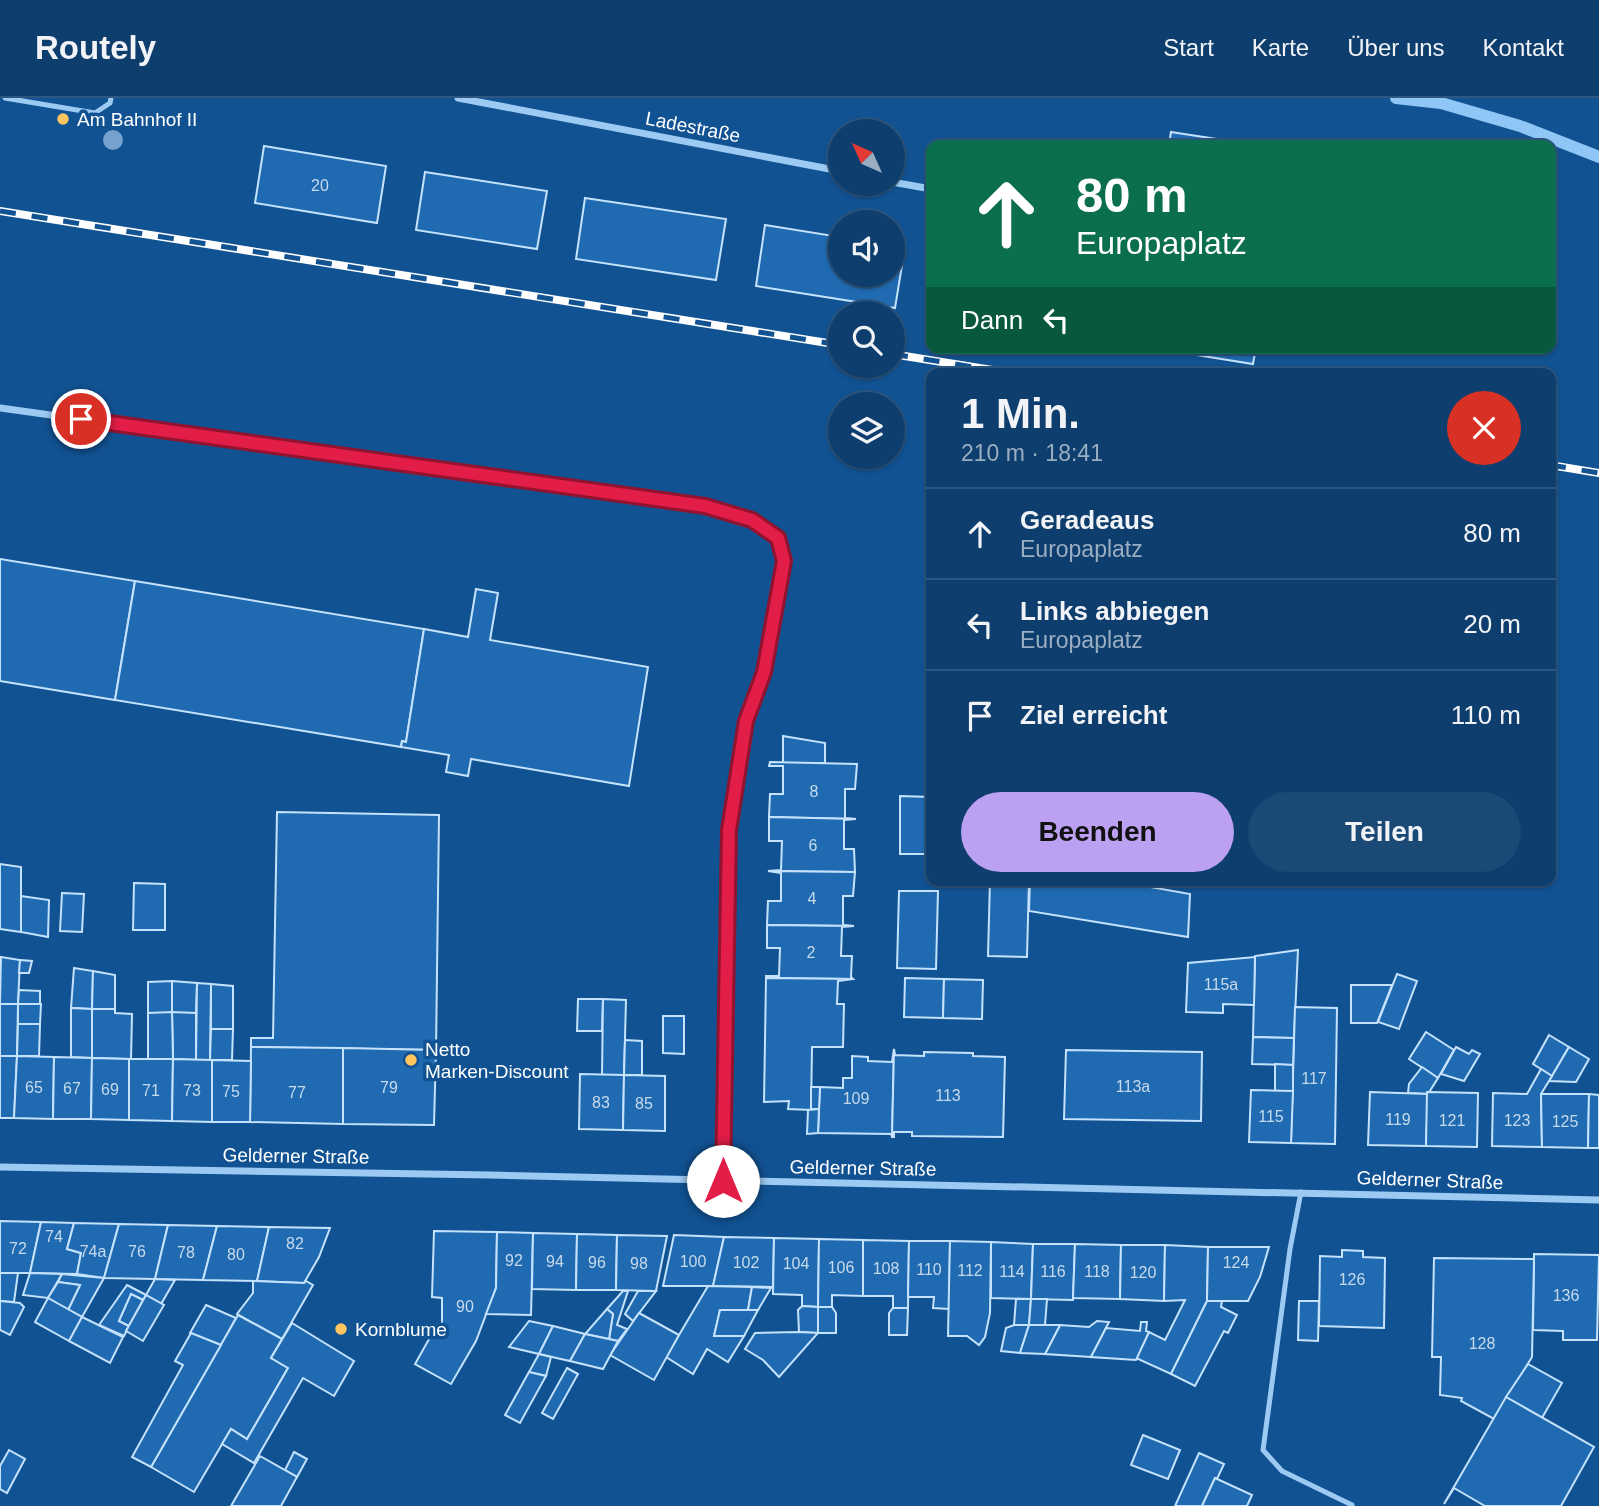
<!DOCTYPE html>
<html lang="de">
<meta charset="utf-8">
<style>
body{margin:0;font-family:Arial,sans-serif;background:#1b4976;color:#f1f3f6;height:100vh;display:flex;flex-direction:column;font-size:26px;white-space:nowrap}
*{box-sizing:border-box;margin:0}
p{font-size:23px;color:#9aaec2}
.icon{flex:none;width:38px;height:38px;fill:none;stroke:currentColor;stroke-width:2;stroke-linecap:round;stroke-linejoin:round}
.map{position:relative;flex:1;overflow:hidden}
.details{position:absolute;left:926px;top:270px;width:630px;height:518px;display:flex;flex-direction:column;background:#0d3e6e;border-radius:14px;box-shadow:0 2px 5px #0004,0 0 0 2px #2d5781}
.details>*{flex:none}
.top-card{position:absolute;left:926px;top:42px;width:630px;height:214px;border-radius:14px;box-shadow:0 2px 5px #0004,0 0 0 2px #2d5781;background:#0b6e4f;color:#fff;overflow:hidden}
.needle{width:46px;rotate:315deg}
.tools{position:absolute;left:828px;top:21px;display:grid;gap:14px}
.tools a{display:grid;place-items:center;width:77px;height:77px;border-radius:50%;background:#0d3e6e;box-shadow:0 2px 5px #0004,0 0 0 2px #2d5781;font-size:35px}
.pin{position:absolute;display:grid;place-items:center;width:60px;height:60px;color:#fff;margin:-30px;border:4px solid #fff;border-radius:50%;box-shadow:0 2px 7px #0007}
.me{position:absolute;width:77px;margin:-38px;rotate:0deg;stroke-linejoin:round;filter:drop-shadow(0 0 5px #0008)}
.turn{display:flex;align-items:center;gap:24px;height:147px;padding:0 35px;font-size:32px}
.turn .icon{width:91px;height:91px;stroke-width:2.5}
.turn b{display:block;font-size:49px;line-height:60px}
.then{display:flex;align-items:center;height:66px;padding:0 35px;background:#0003;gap:14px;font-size:26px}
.round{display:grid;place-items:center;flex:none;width:74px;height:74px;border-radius:37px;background:#1b4976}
.head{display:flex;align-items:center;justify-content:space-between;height:119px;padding:0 35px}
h1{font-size:42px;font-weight:700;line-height:52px}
.primary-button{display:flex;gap:14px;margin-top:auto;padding:14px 35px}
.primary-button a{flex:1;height:80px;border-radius:42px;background:#bca0f2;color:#111;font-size:28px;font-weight:700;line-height:80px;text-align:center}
.primary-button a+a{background:#1b4976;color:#f1f3f6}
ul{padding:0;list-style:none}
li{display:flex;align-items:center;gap:21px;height:91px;padding:0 35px;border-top:2px solid #2d5781}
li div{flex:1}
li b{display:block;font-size:26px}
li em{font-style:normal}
header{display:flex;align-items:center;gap:42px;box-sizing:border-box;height:98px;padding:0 35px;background:#0d3e6e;border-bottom:2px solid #2d5781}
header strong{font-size:33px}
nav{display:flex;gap:38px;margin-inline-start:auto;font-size:24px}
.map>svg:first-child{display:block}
</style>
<header>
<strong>Routely</strong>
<nav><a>Start</a><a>Karte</a><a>Über uns</a><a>Kontakt</a></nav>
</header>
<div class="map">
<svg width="1599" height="1408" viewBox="0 0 1599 1408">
<rect width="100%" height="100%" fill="#115292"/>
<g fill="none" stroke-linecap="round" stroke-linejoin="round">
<path stroke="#8fc6f6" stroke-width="12" d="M1396,0l45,5 79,23 79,31"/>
</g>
<g fill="#1f6ab1" stroke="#c5e2fd" stroke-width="2">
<path d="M1171,34l85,13h-87z"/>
<path d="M264,48l122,20 -9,57 -122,-20z"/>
<path d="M425,74l122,19 -10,58 -121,-19z"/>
<path d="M585,100l141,21 -10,61 -140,-21z"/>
<path d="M765,127l75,12v38h52v-30l13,2 -10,61 -139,-22z"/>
<path d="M1153,250h103l-3,16z"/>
<path d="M0,461l135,22 -20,119 -115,-19z"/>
<path d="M135,483l289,48 -18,113 -4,-1 -1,6 -286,-47z"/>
<path d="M476,491l22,4 -8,47 158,27 -19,119 -158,-27 -3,17 -22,-4 3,-17 -48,-8 1,-6 4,1 18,-113 44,8z"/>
<path d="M783,638l42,7v20h-42z"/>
<path d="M770,664l87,2 -2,25h-10v29l11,1 -87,-2 1,-23h13v-28h-14z"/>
<path d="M900,698l31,1v57h-31z"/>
<path d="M277,714l162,3 -3,235 -185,-3v-9h22z"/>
<path d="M769,719l87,2 -12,1v29h10l1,23 -87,-1 13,-1 1,-29h-13z"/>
<path d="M0,766l21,3v65l-21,-3z"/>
<path d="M768,773l87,1 -2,24h-10v29l11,1 -87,-1 1,-24h13v-28z"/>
<path d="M990,782h39l-2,77 -39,-1z"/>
<path d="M1030,782h81l79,14 -2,43 -159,-26z"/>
<path d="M134,785l31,1v46h-32z"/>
<path d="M899,793h39l-2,78 -39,-1z"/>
<path d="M62,795l22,1 -2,38 -22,-1z"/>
<path d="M21,798l28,4 -1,37 -27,-5z"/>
<path d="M767,827l87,1 -12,1 -1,29h11l-1,21 2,2 -87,-1v-2h13l1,-28h-13z"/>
<path d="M1298,852l-4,88 -41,-1 2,-81z"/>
<path d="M1,859l19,3 -2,44h-18z"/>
<path d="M1255,859l-1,48 -31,-1v9l-37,-1 2,-49z"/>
<path d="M20,862l12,1 -3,12h-10z"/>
<path d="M74,870l19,3 -1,38 -21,-1z"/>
<path d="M93,873l22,4v34h-23z"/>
<path d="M1397,876l20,7 -18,48 -21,-7z"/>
<path d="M766,880l87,1 -15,2 -1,23h7l-1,43h-31l-1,63 -23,-1 1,-8 -25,1z"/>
<path d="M905,880l39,1 -1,39 -39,-1z"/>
<path d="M944,881l39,1 -1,39 -39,-1z"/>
<path d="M172,883v32h-24v-31z"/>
<path d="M172,883l25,2 -1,30h-24z"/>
<path d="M197,885l14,1 -1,76h-14z"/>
<path d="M211,886l22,2v43h-22z"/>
<path d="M1351,887h41l-15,38h-26z"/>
<path d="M19,892l21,1v13h-22z"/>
<path d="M578,901h25l-1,32h-25z"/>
<path d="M603,901l23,1 -2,75h-22z"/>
<path d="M0,906h18l-1,52h-17z"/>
<path d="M18,906h23l-1,20h-22z"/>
<path d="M1295,909l42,1 -2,136 -44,-1z"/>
<path d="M71,910l21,1v49l-21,-1z"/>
<path d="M92,911h23v4l17,1 -1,45 -39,-1z"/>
<path d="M172,914l24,1v47l-23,-1z"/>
<path d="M172,914l1,47h-25v-46z"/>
<path d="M663,918h21v38l-21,-1z"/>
<path d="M18,926h22l-1,32h-22z"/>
<path d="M211,931h22l-1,31h-22z"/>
<path d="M1426,934l28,18 -16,28 -29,-19z"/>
<path d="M1549,937l20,12 -17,29 -19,-12z"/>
<path d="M1253,939l41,1 -1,27 -41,-1z"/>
<path d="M625,942l17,1v34h-18z"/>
<path d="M251,949l92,1v76l-93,-2z"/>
<path d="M1456,949l13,7 3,-4 8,4 -16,27 -23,-7z"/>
<path d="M1569,949l20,12 -13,23 -27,-1z"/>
<path d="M343,950l93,2 -2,75 -91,-1z"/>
<path d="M894,951l-2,88 -1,-3 -73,-1 2,-46 23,1v-10h9v-22l16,1v4l24,1z"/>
<path d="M894,951l1,6 29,1v-4l49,1v3l32,1 -2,80 -91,-1v-4h-18v5h-2z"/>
<path d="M1066,952l136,2 -1,69 -137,-2z"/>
<path d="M0,958h17l-3,62h-14z"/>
<path d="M17,958l37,1 -1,62 -39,-1z"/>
<path d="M54,959l38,1 -1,61h-38z"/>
<path d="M92,960l37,1v61l-38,-1z"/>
<path d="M129,961h44l-1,62 -43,-1z"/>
<path d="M173,961l39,1v62l-40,-1z"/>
<path d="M212,962l39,1 -1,61h-38z"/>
<path d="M1275,966l18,1v26h-18z"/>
<path d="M1422,969l16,11 -10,16 -20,-1 1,-9z"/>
<path d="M1541,971l11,7 -11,18 1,53 -50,-1 1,-53 34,1z"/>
<path d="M580,976l44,1 -1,55 -44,-1z"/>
<path d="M624,977l41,1v55l-42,-1z"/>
<path d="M811,989h9l-1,22h-8z"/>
<path d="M1251,992l42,1 -2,52 -42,-1z"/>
<path d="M1370,994l58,2 -2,52 -58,-1z"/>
<path d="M1427,994l51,1 -1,54 -51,-1z"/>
<path d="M1541,996h48l-1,54 -46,-1z"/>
<path d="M1589,996l10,1v53h-11z"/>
<path d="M819,1011l-1,24 -11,1 1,-24z"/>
<path d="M0,1123l41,1 -11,51h-30z"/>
<path d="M41,1124l33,1 -7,26 14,4 -4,21 -47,-1z"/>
<path d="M74,1125l45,1 -15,54 -27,-4 4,-21 -14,-4z"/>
<path d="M119,1126l49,1 -13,54 -51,-1z"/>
<path d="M168,1127l49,1 -14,54 -48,-1z"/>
<path d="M217,1128l52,1 -12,54 -54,-1z"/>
<path d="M269,1129l61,1 -11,29 -15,26 -47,-2z"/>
<path d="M434,1133l63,1 -1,56 -20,53 -25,43 -36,-20 22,-39 5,3v-30l-10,-1z"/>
<path d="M497,1134l36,1 -2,82 -45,-1 10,-26z"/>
<path d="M533,1135l44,1 -1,56 -44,-1z"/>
<path d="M577,1136l40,1 -1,55h-40z"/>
<path d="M617,1137l50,1 -11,55 -40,-1z"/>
<path d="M674,1137l50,2 -11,49h-50z"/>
<path d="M724,1139l50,1 -1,49 -60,-1z"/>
<path d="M774,1140l45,1 -1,68 -16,-1v-11l-29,-1z"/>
<path d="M819,1141l44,1v56l-31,-1v12h-14z"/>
<path d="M863,1142l46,1 -1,67h-15v-12h-30z"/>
<path d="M909,1143h41l-1,68 -16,-1 1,-11h-26z"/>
<path d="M950,1143l41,1 -1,71 -5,24 -6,8 -12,-9h-19z"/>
<path d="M991,1144l42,2 -2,55 -40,-1z"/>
<path d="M1033,1146h42l-2,56 -42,-1z"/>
<path d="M1075,1146l46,1 -1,54 -47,-1z"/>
<path d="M1121,1147h44l-1,56 -44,-2z"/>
<path d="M1165,1147l43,2 -1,54 -36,73 -35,-16 13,-26 16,8 20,-40 -21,1z"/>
<path d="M1208,1149h61l-9,30 -12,24h-41z"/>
<path d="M1342,1152l21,1v6l22,1 -1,70 -65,-2 1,-70 22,1z"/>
<path d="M1534,1156l65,1 -2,85h-34v-9l-30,-1z"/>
<path d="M1434,1160l100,1 -2,98 -38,62 -33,-18 1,-3 -22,-3 1,-38h-9z"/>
<path d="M0,1175h18l-4,29 -14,-1z"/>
<path d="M30,1175l32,1 -14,24 -25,-3z"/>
<path d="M62,1176l42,4 -22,39 -14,-7 12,-25 -22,-3z"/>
<path d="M155,1181l20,1 -14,24 -15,-9z"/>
<path d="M253,1183l51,2 2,-2 7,4 -31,54 -45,-25 16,-21z"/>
<path d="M58,1184l22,3 -12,25 -20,-12z"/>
<path d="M127,1187l19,10 -3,5 -12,-6 -12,27 10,5 -5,10 -25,-11z"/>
<path d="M708,1188l44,1 -4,23h-28l-6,26h30l-16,26 -21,-13 -14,25 -27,-17z"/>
<path d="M752,1189l19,1 -13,22h-10z"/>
<path d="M623,1193h5l-11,34 10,4 -9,12 -9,-2 4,-25 -6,-5z"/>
<path d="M638,1193h18l-23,30 -8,-7z"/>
<path d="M131,1196l12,6 -14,26 -10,-5z"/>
<path d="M146,1197l18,10 -21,36 -17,-10z"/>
<path d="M48,1200l34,19 -13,24 -34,-19z"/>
<path d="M1016,1201h15l-2,26h-15z"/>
<path d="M1031,1201h16l-2,26h-16z"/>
<path d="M0,1203l20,2 4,4 -14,28 -10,-5z"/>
<path d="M1207,1203h15l-1,6 16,8 -9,18 -4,-2 -29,55 -24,-12z"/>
<path d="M1299,1203h20l-1,40 -20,-1z"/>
<path d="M206,1207l30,13 -15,27 -31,-12z"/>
<path d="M802,1208l16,1v26l-19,-1 -1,-22z"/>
<path d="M818,1209h14l4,6v20h-18z"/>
<path d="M893,1210h15l-1,27h-18v-22z"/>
<path d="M607,1211l6,5 -4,25 -24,-5z"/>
<path d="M720,1212h38l-14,26h-30z"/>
<path d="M639,1215l40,22 -25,45 -44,-25z"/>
<path d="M238,1217l44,24 -11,19 17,10 -41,71 -16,-10 -37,63 -43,-25z"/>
<path d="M82,1219l41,20 -13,26 -41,-22z"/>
<path d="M529,1223l24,5 -14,28 -30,-7z"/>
<path d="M1097,1223l12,1 -18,35 -46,-3 15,-29 29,2z"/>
<path d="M1141,1224h6l-1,9 3,1 -13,28 -45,-3 15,-29 34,3z"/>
<path d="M292,1225l62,38 -20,35 -31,-18 -49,85 -32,-19 9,-15 16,10 41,-71 -17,-10z"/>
<path d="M1014,1227h15l-9,28 -19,-2 5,-23z"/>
<path d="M1029,1227h31l-15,29 -25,-1z"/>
<path d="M553,1228l32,8 -15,27 -31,-7z"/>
<path d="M799,1234l19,1 -39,44 -16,-17 -18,-11 10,-16z"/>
<path d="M191,1235l30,12 -70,122 -19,-10 51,-92 -8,-4z"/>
<path d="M585,1236l33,7 -15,28 -33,-8z"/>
<path d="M539,1256l12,3 -5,19 -17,-4z"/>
<path d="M1528,1266l34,19 -20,35 -36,-21z"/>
<path d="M567,1270l11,6 -25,45 -11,-6z"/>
<path d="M529,1274l17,4 -26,47 -15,-8z"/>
<path d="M1506,1299l88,50 -33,59h-76l-31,-18 -10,16z"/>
<path d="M1143,1337l37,15 -12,29 -37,-14z"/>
<path d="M9,1352l16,9 -18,34 -7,-4v-23z"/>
<path d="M294,1354l13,7 -10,18 -12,-7z"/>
<path d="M1199,1355l25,11 -7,15 -2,-1 -13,28h-27z"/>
<path d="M260,1358l37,21 -16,29h-50z"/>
<path d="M1215,1380l37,17 -5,11h-45z"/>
</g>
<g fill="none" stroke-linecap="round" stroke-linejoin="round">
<g stroke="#9dcaf3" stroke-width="5">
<path d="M5,0l90,15 15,-10 1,-5"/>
<path d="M1301,1094l-11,57 -27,201 19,21 70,34"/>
</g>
<g stroke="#9dcaf3" stroke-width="7">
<path d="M458,0l382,73"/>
<path d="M892,84l39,7"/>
<path d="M0,310l705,98 47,14 26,18 6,23 -20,111 -18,49 -17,109 -6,351"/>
<path d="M0,1069l490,8 1109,25"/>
</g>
<defs>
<g id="rail">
<path d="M0,113l840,134"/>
<path d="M892,256l119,19"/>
<path d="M1550,367l49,8"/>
</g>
</defs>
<use href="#rail" stroke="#fff" stroke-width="8"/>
<use href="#rail" stroke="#115292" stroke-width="5" stroke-dasharray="16" stroke-linecap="butt"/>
</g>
<circle fill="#74a1cd" cx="113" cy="42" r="10"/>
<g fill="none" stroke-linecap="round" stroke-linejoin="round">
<defs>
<path id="route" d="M81,321l624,87 47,14 26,18 6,23 -20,111 -18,49 -17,109 -6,351"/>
</defs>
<use href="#route" stroke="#92132f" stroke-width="18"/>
<use href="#route" stroke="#e11d48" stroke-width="12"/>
</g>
<g fill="#ffc55f" stroke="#115292" stroke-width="2.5">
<circle cx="63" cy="21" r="7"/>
<circle cx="411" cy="962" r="7"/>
<circle cx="341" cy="1231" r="7"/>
</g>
<g text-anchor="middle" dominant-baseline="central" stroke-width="7" stroke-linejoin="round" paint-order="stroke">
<g font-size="16" fill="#c7daec">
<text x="320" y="87">20</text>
<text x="814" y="693">8</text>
<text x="813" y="747">6</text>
<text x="812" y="800">4</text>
<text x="811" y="854">2</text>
<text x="1221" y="886">115a</text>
<text x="1314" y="980">117</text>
<text x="1133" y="988">113a</text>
<text x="34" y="989">65</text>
<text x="389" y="989">79</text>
<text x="72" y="990">67</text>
<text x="110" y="991">69</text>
<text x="151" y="992">71</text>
<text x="192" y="992">73</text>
<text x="231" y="993">75</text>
<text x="297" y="994">77</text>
<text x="948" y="997">113</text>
<text x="856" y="1000">109</text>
<text x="601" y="1004">83</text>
<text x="644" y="1005">85</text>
<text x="1271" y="1018">115</text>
<text x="1398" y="1021">119</text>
<text x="1452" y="1022">121</text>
<text x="1517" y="1022">123</text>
<text x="1565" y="1023">125</text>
<text x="54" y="1138">74</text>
<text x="295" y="1145">82</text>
<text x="18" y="1150">72</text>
<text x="93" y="1153">74a</text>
<text x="137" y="1153">76</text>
<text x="186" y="1154">78</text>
<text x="236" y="1156">80</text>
<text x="514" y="1162">92</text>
<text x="555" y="1163">94</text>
<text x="693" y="1163">100</text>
<text x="597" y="1164">96</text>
<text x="746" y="1164">102</text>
<text x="1236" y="1164">124</text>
<text x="639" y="1165">98</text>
<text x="796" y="1165">104</text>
<text x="841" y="1169">106</text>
<text x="886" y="1170">108</text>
<text x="929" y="1171">110</text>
<text x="970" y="1172">112</text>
<text x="1012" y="1173">114</text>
<text x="1053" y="1173">116</text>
<text x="1097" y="1173">118</text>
<text x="1143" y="1174">120</text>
<text x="1352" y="1181">126</text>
<text x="1566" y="1197">136</text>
<text x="465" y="1208">90</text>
<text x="1482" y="1245">128</text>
</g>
<g font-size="19" fill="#fff" stroke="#115292" text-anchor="start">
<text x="77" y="21">Am Bahnhof II</text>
<text x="425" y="951">Netto<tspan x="425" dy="22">Marken-Discount</tspan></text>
<text x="355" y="1231">Kornblume</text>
</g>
<g font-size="19" fill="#fff" stroke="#115292">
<text transform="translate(693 29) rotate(11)">Ladestraße</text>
<text transform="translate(296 1058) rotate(1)">Gelderner Straße</text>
<text transform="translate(863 1070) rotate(1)">Gelderner Straße</text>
<text transform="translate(1430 1082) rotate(2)">Gelderner Straße</text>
</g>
</g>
</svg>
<div class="tools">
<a><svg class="needle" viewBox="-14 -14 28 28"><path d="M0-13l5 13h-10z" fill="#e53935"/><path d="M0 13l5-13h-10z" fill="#9aaec2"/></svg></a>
<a><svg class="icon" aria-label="sound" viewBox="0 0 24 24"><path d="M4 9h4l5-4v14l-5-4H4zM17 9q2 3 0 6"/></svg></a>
<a><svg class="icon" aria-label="search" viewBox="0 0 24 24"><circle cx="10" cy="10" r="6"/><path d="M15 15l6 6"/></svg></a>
<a><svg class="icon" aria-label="layers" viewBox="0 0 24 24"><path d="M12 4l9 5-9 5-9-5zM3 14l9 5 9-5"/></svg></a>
</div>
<div class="pin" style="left:81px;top:321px;background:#d93025"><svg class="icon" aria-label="arrive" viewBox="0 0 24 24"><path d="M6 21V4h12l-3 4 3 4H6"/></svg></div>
<svg class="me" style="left:723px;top:1083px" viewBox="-20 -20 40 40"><circle r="19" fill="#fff"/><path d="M0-13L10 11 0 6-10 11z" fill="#e11d48"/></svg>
<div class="top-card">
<div class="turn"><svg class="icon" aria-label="ahead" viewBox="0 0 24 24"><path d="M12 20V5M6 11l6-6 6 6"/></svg><div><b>80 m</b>Europaplatz</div></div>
<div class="then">Dann<svg class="icon" aria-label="left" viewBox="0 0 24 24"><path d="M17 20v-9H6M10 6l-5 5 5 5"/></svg></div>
</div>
<section class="details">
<div class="head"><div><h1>1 Min.</h1><p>210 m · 18:41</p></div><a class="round" style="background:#d93025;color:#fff"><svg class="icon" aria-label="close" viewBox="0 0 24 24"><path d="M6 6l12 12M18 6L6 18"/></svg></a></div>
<ul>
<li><svg class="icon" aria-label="ahead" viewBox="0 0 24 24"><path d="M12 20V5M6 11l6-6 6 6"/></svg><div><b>Geradeaus</b><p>Europaplatz</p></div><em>80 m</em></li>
<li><svg class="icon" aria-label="left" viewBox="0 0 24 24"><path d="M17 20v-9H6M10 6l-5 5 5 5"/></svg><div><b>Links abbiegen</b><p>Europaplatz</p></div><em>20 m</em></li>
<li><svg class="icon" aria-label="arrive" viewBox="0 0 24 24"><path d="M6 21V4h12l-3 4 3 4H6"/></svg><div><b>Ziel erreicht</b></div><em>110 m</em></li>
</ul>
<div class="primary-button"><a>Beenden</a><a>Teilen</a></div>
</section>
</div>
